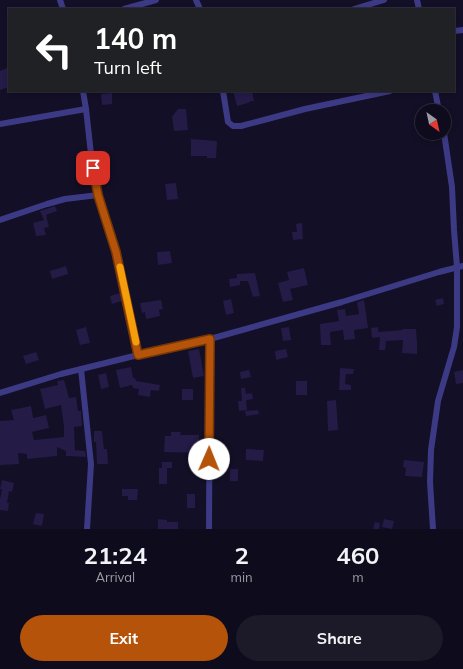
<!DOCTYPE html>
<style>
body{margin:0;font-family:Mulish,sans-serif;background:#1c1929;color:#f1f3f6;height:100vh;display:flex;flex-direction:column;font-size:15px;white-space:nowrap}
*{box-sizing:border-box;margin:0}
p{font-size:13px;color:#9b9ba3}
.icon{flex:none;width:22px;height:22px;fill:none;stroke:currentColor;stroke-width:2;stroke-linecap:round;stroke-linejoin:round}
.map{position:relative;height:529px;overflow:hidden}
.drawer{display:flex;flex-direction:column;background:#0e0b1c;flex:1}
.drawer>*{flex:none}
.hud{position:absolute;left:8px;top:8px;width:447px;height:84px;border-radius:0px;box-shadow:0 2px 6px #0003,0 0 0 1px #2e2b3b;background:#202124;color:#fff;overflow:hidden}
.needle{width:26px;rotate:147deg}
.buttons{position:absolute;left:415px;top:104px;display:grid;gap:8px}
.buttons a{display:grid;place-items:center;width:36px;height:36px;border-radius:50%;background:#0e0b1c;box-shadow:0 2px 6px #0003,0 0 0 1px #2e2b3b;font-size:20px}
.pin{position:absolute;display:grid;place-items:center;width:34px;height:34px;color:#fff;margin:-17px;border-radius:8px;box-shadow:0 2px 6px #0006}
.me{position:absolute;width:44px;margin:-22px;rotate:1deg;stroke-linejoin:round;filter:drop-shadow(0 0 3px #0008)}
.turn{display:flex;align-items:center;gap:14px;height:84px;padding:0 20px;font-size:18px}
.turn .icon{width:52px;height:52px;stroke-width:2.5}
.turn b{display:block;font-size:28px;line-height:34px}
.eta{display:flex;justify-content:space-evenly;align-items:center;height:68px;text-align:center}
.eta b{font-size:24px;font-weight:700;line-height:28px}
.cta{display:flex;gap:8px;margin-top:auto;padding:8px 20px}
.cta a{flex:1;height:46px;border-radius:24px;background:#b45309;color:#fff;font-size:16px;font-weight:700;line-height:46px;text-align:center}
.cta a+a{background:#1c1929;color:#f1f3f6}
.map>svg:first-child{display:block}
</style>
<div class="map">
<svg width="463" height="529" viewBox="0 0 463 529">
<rect width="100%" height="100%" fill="#130f26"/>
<g fill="#241b47">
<path d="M9,67v20l-9,3v-19z"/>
<path d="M233,91h19l2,10h-3l-3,2 -11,3z"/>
<path d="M112,93v11l-10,1 -1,-11z"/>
<path d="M178,109h8l2,21 -14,1 -2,-14z"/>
<path d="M191,139l26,2 -1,17h-9v-2h-16z"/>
<path d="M176,183l2,16 -11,1 -2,-16z"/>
<path d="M55,206l2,5 -11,4 3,12 -5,1 2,7 -10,1 -3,-13 11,-3 -4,-9z"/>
<path d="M302,223l1,16 -10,1 -1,-8h5l-1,-8z"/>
<path d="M170,251l2,12 -14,2 -1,-13z"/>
<path d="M66,266l2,8 -16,5 -2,-8z"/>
<path d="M304,268l4,17 -18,4 3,11 -10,2 -5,-19 11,-3 -2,-8z"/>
<path d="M255,273l5,23 -7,1 -5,-16h-8v4l-10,2 -1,-8 8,-1v-4z"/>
<path d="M120,293l2,8 -10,3 -2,-8z"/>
<path d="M443,298l1,6 -7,2 -2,-6z"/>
<path d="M231,299l3,14 -8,2 -3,-14z"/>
<path d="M161,300l2,9 -4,1 1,6 -14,3 -1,-7 -3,1 -2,-10z"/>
<path d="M364,300l4,28 -14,2 1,9 -11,1 -1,-10 -13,2 1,13h-10l-1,-21 19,-3 -2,-11 8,-1 1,7 13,-2 -2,-12z"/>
<path d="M86,327l4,16 -10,2 -4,-15z"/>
<path d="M289,327l2,13 -8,1 -2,-13z"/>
<path d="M378,327v5l24,-2v-1h14l1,14v11l-15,-1 1,-13 -17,1 -1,9h-6l1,-13 -8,1 -1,-10z"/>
<path d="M199,349l5,27 -11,2 -5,-27z"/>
<path d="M286,349l2,8 -12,3 -1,-9z"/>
<path d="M36,352l3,8 -13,4 -3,-8z"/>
<path d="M131,367l2,11h2l1,3 24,4 -1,6 -8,-1 -1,7 -12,-2 1,-6 -6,-1 -1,-3 -12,3 -4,-18z"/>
<path d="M340,368l14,1 -1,5h-7l-1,10 6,1v5h-12z"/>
<path d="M249,370l2,7 -10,2 -1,-7z"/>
<path d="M463,370v13l-7,1 -2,-12z"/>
<path d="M106,373l3,14 -8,2 -3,-14z"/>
<path d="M64,380l5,18 7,-1 2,14h3l1,15 -8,1 1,23 10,1 1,6 -20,-1v-5l-9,-4v9l-30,3v-5l-9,-1 1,11 -19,1v-44l14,-1 -3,-10 20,-4 2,12 13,-3 3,13 -17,4 2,8 30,-3v-10l-3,-22 -16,4 -5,-20 18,-4 -1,-4z"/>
<rect x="296" y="381" width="11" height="14"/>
<path d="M241,388h4l1,6 6,-1 1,6 -7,1 1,10 -8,1 -1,-10h4z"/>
<rect x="182" y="389" width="11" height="11"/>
<path d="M336,400l2,30 -10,1 -1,-30z"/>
<path d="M258,410l1,4 -13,2 -1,-5z"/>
<path d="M94,431h8l2,18h3l1,15h-11l-1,-22h-2z"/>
<path d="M171,432h10l-1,3h19v18l-35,-1 1,-16h6z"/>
<path d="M246,449l18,1 -1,11 -17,-1z"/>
<path d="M404,460l20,2 -2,15 -17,-1 1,-8 -3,-1z"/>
<path d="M162,462h10v6h-5v16h-8v-16h3z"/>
<rect x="230" y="469" width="8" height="12"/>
<path d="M2,480l12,3 -2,9 -3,-1 -2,12h2l-1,8 -8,-1v-10l2,-11h-2z"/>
<path d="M122,489h16l-1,11h-9v-4h-6z"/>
<rect x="187" y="494" width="8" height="14"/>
<path d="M36,513l8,1 -2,12 -9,-2z"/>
<path d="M158,519l9,1v2h11v7h-20z"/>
<path d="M384,519l10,2 -2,8 -10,-2z"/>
<path d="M375,522l5,1 -1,6h-6z"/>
</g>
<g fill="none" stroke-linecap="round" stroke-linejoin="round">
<g stroke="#3d3a85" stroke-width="6">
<path d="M60,0l3,9"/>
<path d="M196,0l4,9"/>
<path d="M417,0l2,9"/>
<path d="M124,9l32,-9"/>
<path d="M354,9l30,-9"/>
<path d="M454,31l9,-1"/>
<path d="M83,91l3,18 5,45 7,41 18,56 22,104"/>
<path d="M223,91l5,31 5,4h8l64,-17 85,-18"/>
<path d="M435,91l4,20"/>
<path d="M0,124l86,-15"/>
<path d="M0,220l47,-16 18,-5 33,-4"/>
<path d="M81,369l10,95 -4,65"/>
<path d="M0,393l61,-19 77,-19 72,-16 132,-37 97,-30 24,-6"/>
<path d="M209,529l1,-190"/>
<path d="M433,529l-3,-47 1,-32 7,-49 16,-54 3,-20v-60l-3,-37 -2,-43 -8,-54"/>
</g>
</g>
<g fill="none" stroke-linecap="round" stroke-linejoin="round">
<defs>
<path id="route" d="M93,168l5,27 18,57 22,103 72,-16 -1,120"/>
</defs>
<use href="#route" stroke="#753606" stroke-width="10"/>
<use href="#route" stroke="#b45309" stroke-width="7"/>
<path stroke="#f59e0b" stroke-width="7" d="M120,267l16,75"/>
</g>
</svg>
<div class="buttons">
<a><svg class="needle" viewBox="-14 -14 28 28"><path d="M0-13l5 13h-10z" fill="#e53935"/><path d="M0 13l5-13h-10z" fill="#9b9ba3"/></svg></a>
</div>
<div class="pin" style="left:93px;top:168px;background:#d93025"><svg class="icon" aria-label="arrive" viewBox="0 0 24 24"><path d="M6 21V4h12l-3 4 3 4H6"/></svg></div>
<svg class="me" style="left:209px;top:459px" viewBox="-20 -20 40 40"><circle r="19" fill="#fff"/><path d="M0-13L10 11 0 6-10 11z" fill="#b45309"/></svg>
<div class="hud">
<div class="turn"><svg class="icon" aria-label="left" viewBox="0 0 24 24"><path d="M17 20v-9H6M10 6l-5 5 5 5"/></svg><div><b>140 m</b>Turn left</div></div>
</div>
</div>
<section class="drawer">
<div class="eta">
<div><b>21:24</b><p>Arrival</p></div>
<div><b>2</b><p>min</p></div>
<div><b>460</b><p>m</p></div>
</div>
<div class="cta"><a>Exit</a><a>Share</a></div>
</section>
